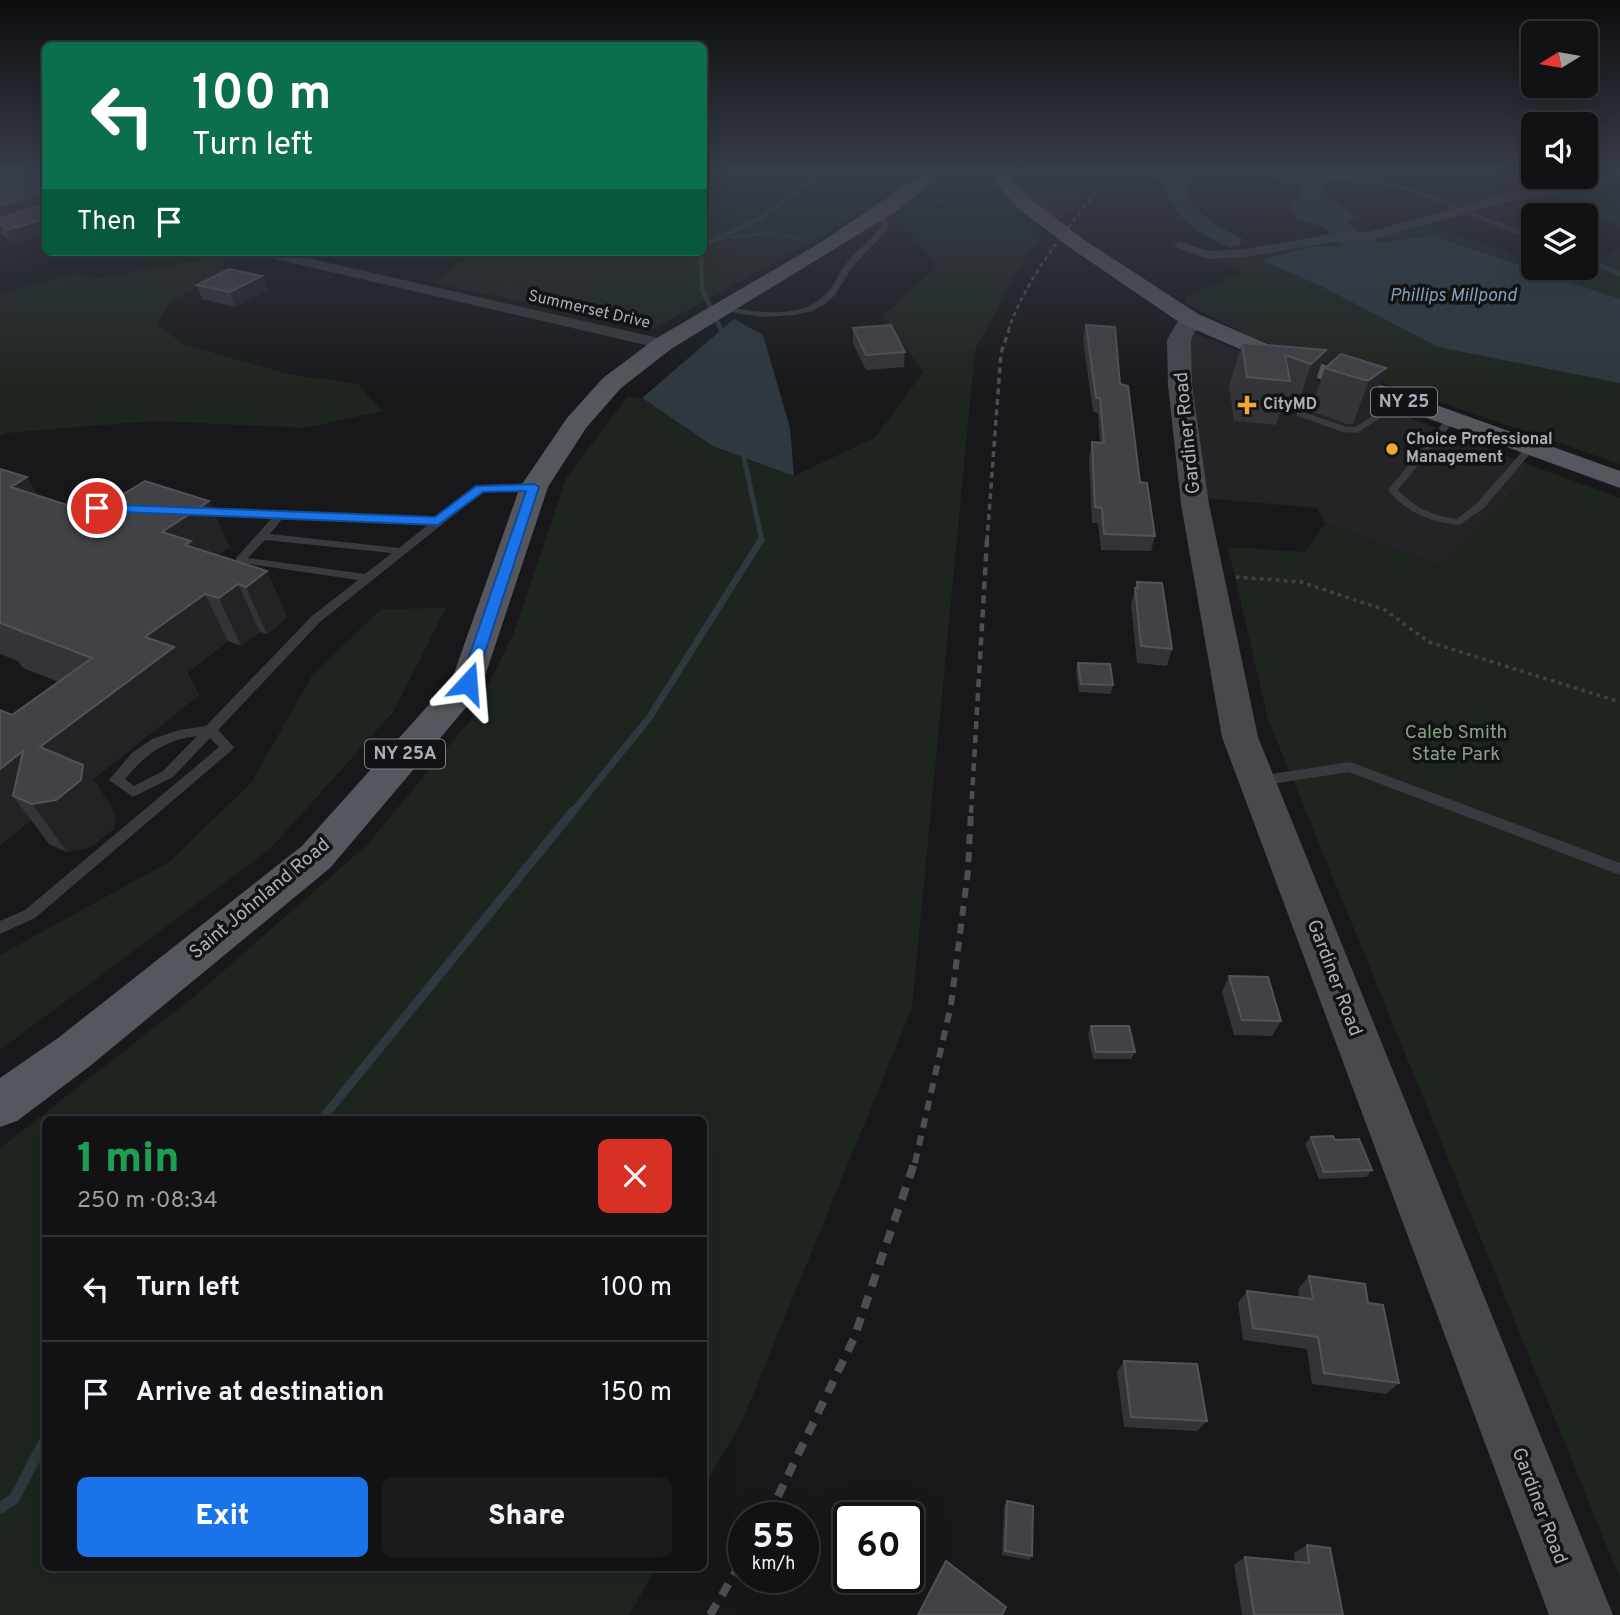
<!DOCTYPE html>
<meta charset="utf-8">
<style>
body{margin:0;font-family:Overpass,sans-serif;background:#1b1b1d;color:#f1f3f6;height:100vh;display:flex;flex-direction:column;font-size:26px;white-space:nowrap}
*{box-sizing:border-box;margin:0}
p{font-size:23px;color:#9c9ea0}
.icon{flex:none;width:38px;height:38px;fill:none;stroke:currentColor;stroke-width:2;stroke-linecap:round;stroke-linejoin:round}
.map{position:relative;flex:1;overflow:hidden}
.sheet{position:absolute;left:42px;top:1116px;width:665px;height:455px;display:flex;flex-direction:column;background:#121214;border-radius:10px;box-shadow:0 7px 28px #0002,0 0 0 2px #313234}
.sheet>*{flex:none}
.banner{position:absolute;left:42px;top:42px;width:665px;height:214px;border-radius:10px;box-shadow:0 7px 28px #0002,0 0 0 2px #313234;background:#0b6e4f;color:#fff;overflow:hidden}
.needle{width:46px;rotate:259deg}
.buttons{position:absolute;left:1521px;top:21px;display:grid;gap:14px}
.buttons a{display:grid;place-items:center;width:77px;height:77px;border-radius:10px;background:#121214;box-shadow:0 7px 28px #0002,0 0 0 2px #313234;font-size:35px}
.speed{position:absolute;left:728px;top:1502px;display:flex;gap:14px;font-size:35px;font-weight:700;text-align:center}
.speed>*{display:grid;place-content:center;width:91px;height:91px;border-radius:50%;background:#121214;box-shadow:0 7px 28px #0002,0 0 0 2px #313234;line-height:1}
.speed small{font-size:18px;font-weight:400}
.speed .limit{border:4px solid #111;border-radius:10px;background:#fff;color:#111}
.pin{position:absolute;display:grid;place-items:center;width:60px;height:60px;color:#fff;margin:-30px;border:4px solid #fff;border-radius:50%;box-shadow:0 2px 7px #0007}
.me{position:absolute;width:77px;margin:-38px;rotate:19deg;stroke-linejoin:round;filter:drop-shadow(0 0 5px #0008)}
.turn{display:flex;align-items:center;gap:24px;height:147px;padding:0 35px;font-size:32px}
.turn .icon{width:91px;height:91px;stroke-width:2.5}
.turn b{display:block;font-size:49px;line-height:60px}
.then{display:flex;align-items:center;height:66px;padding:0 35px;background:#0003;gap:14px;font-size:26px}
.round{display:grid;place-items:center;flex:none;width:74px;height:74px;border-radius:10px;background:#1b1b1d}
.summary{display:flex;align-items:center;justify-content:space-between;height:119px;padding:0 35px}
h1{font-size:42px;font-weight:800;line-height:52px;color:#1e9e55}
.cta{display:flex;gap:14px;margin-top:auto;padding:14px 35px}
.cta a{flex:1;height:80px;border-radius:10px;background:#1a73e8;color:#fff;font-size:28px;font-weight:800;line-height:80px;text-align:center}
.cta a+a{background:#1b1b1d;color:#f1f3f6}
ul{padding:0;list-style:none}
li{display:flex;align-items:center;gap:21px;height:105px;padding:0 35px;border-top:2px solid #313234}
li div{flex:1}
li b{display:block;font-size:26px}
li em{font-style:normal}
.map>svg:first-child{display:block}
</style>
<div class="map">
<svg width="1620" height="1615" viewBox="0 0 1620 1615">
<rect width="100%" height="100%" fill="#18181a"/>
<g fill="#242427">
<path d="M1083,191l-25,33 -38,-32z"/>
<path d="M1192,332l335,132 -9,23 -77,76 -7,1 -109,-41 -8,-15 -114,-10 -19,-138z"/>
</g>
<g fill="#1e251e">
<path d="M704,168h206l-11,15 -92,62 -154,84 -219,-46 40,-31h230z"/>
<path d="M1002,168h95l-14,23 -63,1z"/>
<path d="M1278,168h149l-125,7z"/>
<path d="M952,179c45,0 62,30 91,60l-17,16 -51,95 -63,658 -170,413 -38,66v-367h-658v448h610l-27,47h-629v-467l196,-153 171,-150 105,-127 41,-83 53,-156 61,-82 15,1 71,48 81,30 82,-39 47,-65 -40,-56 55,-51 -43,-48 42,-34z"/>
<path d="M1620,184v42l-42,-18 -17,-13 4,-1 -3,-2z"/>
<path d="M1425,226l75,22 33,13v7h53v-5l34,-14v215l-367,-126 -66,-34 -3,-6 49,-22 13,-1 -29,-15 70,-19 79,-6z"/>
<path d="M224,256v17l-55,29 -12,23 28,20 102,29 71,10 24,27 -77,17 -152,-7 -146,12 -7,4v-143l76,-22 16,7z"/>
<path d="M1527,464l93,34v1080l-352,-859 -40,-172 78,5 19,-29 106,40h9l77,-74z"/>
<path d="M446,608l-53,104 -123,137 -270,201v-95l169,-93 82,-79 61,-107 69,-67z"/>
</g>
<g fill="#2e383e">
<path d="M1098,168h180c18,5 40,4 56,12l-12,6 6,10 27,20c-14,18 -40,9 -58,3l-8,-15 10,-8 4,-10c-39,-18 -73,-14 -114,-7l-4,14c14,24 33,34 57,45l-2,7 -11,3c-38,-19 -51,-28 -69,-67l-24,-9z"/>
<path d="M1433,236l187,63v84l-182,-36 -119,-62 -57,-25 47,-13 46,-1z"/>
<path d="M734,319l29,16 27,93 4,48 -81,-30 -71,-48z"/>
</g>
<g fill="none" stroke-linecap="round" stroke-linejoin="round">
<g stroke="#2e383e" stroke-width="4.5">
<path d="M1322,179c48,-4 88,9 132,27"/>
<path d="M1467,212l66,26"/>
<path d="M704,245l57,-27 66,-50"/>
<path d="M701,252l1,37 19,41"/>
<path d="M1586,260l34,14"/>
</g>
<path stroke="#2e383e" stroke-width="5" d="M744,458l18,83"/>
<path stroke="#2e383e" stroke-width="7" d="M572,813l77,-95 112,-178"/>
<path stroke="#2e383e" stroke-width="9" d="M321,1120l252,-309"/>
<path stroke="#2e383e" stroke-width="11" d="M0,1508l14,-9 32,-61"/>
<path fill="#2e383e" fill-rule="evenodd" d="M1253,168h34l26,8 33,46 22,16 67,28 4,6 -4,6h-20l-65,-28 -22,-18 -31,-46 -41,-13z"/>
<g stroke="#3f4146" stroke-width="2.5" stroke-dasharray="2 2.5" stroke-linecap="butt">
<path d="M932,201l68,7"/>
<path d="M704,238l5,3 58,-8 34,6"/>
</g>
<path stroke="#3f4146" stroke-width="3.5" stroke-dasharray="3.5 4.5" stroke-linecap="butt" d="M1236,577l65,5 84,28 44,32 191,60"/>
<g fill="#393a3f" fill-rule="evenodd">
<path d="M878,212h4l8,11 -3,7 -35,37 -17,28 -10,9 -13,7 -17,4 -31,2 -29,-4 -17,-5 4,-2c33,6 79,15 105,-13 8,-8 11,-19 18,-28 10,-13 24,-23 35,-36l2,-6z"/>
<path d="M1328,385l3,1v4l-22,17 -3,6 41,14h8l44,-28 8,2 -50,32 -14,-1 -45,-16 -2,-2 6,-10z"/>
<path d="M1451,416l5,3 -2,2 -56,69c17,18 35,26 59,29l19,-15 51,-58 8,2 -51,60 -25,17c-29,-3 -52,-12 -71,-35l60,-73z"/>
<path d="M534,484l5,3 -1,2 -54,2 -164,131 -102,108 16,17 -2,3 -197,168 -35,16v-13l25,-11 194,-163 -9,-9 -37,39 -40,20 -24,-17 23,-27 20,-14 27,-9 27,-4 106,-110 46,-36 -122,-18v-4l36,-40 -76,-3 -4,-1v-4l245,8 40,-32zM283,518l146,6 -30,24 -129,-14zM265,540l127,13 -27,21 -117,-16zM197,736l-34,35 -29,15 -9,-7c20,-24 39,-39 72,-43z"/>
<path d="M53,503l64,2 5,3 -5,3 -68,-3v-4z"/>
<path d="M1350,762l270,101v12l-271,-103 -91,14 -7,-5 7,-5z"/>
</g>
<g fill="#393a3f" fill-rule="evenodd">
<path d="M1620,174v8l-109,19 -141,39 -39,2 -86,15 -37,2 -35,-13 7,-4 29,9 36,-2 86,-15 38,-2 141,-39z"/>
<path d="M255,252h26l382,87 8,5 -8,5 -401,-93z"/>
</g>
<path fill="#47494f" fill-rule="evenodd" d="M1190,312l11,7 -10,21 1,45 17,119 49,233 355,878h-64l-327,-878 -41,-233 -13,-119 -1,-45 15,-26z"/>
<g fill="#55575e" fill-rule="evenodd">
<path d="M931,168h20l-56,44 -224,137 -50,39 -35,40 -38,59 -68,204 -150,177 -240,198 -73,55 -17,6v-49l58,-40 244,-192 150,-167 68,-192 47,-69 36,-40 52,-39 165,-96z"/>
<path d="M982,168h19l31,32 51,39 115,75 74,32 348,125v17l-364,-132 -74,-32 -113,-77 -51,-39z"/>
</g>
<path stroke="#4c4e54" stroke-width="2.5" stroke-dasharray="4.5 3.5" stroke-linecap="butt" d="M1008,331c21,-61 68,-112 107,-163"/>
<path stroke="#4c4e54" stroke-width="3.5" stroke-dasharray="6 4.5" stroke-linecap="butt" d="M987,541l14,-188 8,-23"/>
<path stroke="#4c4e54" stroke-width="4.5" stroke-dasharray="8 6" stroke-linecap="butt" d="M971,813l16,-273"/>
<path stroke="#4c4e54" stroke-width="6" stroke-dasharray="10 8" stroke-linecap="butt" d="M915,1163l36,-158 17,-134 3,-60"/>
<g stroke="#4c4e54" stroke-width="8" stroke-dasharray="13 10" stroke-linecap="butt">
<path d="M768,1517l86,-179 61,-177"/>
<path d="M710,1615l34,-57"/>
</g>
</g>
<g fill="#343438">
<path d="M0,175h46v59l-34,9 -11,-10z"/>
<path d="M262,276l5,14 -32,17 -33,-8 -5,-14z"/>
<path d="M1086,325l34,59 20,98 15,54 -4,15 -50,-1 -3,-27h-6l-3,-66 3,-15h8l-2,-29 -5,-1 -10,-73z"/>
<path d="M853,328l52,24 -1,15 -38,3 -13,-27z"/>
<path d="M1242,343l84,7 -15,44 -14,14 -14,-5 -7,22 -42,-4 -5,-35z"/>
<path d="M1325,368h61l-17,44 -16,12h-6l-37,-13z"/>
<path d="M0,469l27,8 11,19 54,17 138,34 -12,8 49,16 20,47 -20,16 -7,-2 -19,14 -13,-5 -41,32 12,22 -106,84 22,34 -1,15 -23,19 -24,5 -18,-8 -18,-24 -31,25v-135l12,5 47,-33 -36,-14 -5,-7 -18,-7z"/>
<path d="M1137,582l35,67 -5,17 -30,-3 -6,-59z"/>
<path d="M1078,663l35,22 -2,9 -32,-2 -3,-21z"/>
<path d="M1229,976l52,45 -9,15 -38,-1 -12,-43z"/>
<path d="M1091,1026l44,26 -4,7h-38l-5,-25z"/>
<path d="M1311,1137l24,3 37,30 -6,7 -47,2 -14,-35z"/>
<path d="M1309,1276l59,27 31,80 -13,11 -74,-10 -5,-35 -64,-9 -5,-37 9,-12 52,6 -1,-8z"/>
<path d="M1124,1361l83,60 -10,10 -73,-4 -7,-55z"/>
<path d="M1007,1501l25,55 -3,4 -27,-5 2,-49z"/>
<path d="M1307,1545l36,70h-101l-8,-50 11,-8 50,5 -1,-9z"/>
</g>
<g fill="#232326">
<path d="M42,194l4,13 -46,12v-14z"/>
<path d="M46,219v15l-34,9 -6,-13z"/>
<path d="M262,276l5,14 -32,17 -5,-15z"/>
<path d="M1326,350l-15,44 -14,14 14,-44z"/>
<path d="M1386,368l-17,44 -16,12 16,-44z"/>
<path d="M27,477l27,46 -43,-36z"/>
<path d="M209,501l21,46 -27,19 -41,-34z"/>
<path d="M267,571l20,47 -20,16 -21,-47z"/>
<path d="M238,584l22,48 -19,14 -22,-48z"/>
<path d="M205,594l23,47 -41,32 12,22 -106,84 22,34 -1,15 -23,19 -24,5 -35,-48 -19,-8 18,24 -31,25v-76l23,-18 17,-4 105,-110z"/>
</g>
<g fill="#414246" stroke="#515358" stroke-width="2">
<path d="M26,168h5l15,7v44l-40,11 -6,-6v-6l41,-12 1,-12 -42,11v-30z"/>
<path d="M229,269l33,7 -32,16 -33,-7z"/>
<path d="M891,325l14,27 -39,3 -13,-27z"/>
<path d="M1086,325l29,2 5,57 8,2 12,96 7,1 8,53 -51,-2 -2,-26 -7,-1 -3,-65 12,1 -4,-45h-4z"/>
<path d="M1242,343l84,7 -15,14 -26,-9 5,26 -43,-4z"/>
<path d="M1341,354l45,14 -17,12h-5l-39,-12z"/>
<path d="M0,469l27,8 -16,10 81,26 53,-32 64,20 -47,31 29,9 -6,4 82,26 -21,16 -8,-3 -19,14 -14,-4 -60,43 29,10 -134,100 43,18 -2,15 -25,20 -24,4 -19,-8 10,-45 -23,18v-59l12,5 80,-57 -92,-35z"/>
<path d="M1137,582l25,1 10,66 -31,-3 -6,-58h3z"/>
<path d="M1078,663l32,1 3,21 -32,-1z"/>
<path d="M1229,976l39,1 13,44 -39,-1z"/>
<path d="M1091,1026h38l6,26h-39z"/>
<path d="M1333,1136l2,4 24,-1 13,31 -48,2 -13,-35z"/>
<path d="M1309,1276l56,8 3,19 15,2 16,78 -75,-10 -6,-36 -65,-9 -6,-37 66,8z"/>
<path d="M1124,1361l73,3 10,57 -76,-4z"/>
<path d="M1007,1501l26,5 -1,50 -27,-5z"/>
<path d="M1307,1545l23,3 13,67h-89l-9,-58 64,6z"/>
<path d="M946,1561l60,46 -4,8h-84z"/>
</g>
<linearGradient id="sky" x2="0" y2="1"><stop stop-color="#0d0d0e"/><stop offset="0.43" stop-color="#373d49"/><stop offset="1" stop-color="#373d49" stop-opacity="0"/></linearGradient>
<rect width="1620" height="394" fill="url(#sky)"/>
<path fill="#1a73e8" stroke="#114b97" stroke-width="2" d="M534,484l5,3 -64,196 -7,5 -8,-5 66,-192 -43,1 -45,33 -341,-14 -6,-3 6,-4 338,13 41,-31z"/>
<g fill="#f0a73a" stroke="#131315" stroke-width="2.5">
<path d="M1243.5 394.5h7v7h7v7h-7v7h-7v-7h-7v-7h7z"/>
<circle cx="1392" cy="449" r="7"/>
</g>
<g text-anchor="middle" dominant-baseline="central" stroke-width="7" stroke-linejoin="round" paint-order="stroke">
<g font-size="16" fill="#aab0ba" stroke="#131315">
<text transform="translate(589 310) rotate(13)">Summerset Drive</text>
</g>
<g font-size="16" font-weight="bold" fill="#aab0ba" stroke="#131315" text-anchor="start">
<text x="1263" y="405">CityMD</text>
<text x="1406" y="440">Choice Professional<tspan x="1406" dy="18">Management</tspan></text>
</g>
<g font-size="18" font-style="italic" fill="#82a0b4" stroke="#131315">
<text x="1453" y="296">Phillips Millpond</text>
</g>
<g fill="#131315" stroke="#7d8188" stroke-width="2">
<rect x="1371" y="387.5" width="66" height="29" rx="5"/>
<rect x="365" y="739.5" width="80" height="29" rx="5"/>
</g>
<g font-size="18" font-weight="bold" fill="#aab0ba">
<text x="1404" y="402">NY 25</text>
<text x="405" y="754">NY 25A</text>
</g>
<g font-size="19" fill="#aab0ba" stroke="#131315">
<text transform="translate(1188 433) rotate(-96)">Gardiner Road</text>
<text transform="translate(260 899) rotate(-40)">Saint Johnland Road</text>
<text transform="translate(1334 978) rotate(69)">Gardiner Road</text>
<text transform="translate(1539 1506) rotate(69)">Gardiner Road</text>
</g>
<g font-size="19" fill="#82a482" stroke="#131315">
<text x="1456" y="733">Caleb Smith<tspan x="1456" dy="22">State Park</tspan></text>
</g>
</g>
</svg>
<div class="buttons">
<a><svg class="needle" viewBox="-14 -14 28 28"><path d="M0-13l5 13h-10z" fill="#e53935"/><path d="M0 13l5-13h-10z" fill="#9c9ea0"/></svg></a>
<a><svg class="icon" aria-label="sound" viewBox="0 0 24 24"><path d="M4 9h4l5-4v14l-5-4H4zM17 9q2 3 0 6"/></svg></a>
<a><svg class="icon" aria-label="layers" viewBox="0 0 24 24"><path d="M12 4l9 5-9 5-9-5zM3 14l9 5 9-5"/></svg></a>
</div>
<div class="speed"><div>55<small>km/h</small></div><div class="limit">60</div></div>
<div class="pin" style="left:97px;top:508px;background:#d93025"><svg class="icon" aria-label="arrive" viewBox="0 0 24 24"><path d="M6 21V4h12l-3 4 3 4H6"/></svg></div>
<svg class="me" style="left:468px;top:683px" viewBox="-20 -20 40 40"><path d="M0-17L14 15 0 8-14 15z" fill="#1a73e8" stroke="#fff" stroke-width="4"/></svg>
<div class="banner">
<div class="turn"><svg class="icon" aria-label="left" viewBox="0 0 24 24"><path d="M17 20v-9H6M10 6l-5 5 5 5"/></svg><div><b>100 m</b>Turn left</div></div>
<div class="then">Then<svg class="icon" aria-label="arrive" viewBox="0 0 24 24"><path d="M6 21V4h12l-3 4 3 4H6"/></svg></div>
</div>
<section class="sheet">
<div class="summary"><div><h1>1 min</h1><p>250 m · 08:34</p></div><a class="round" style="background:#d93025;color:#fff"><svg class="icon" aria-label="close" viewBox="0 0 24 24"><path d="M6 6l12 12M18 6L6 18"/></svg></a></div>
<ul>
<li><svg class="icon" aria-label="left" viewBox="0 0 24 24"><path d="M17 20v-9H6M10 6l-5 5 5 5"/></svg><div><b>Turn left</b></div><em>100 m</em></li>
<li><svg class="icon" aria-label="arrive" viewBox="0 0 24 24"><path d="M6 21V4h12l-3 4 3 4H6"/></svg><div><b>Arrive at destination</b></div><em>150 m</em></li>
</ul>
<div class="cta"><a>Exit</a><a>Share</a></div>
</section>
</div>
